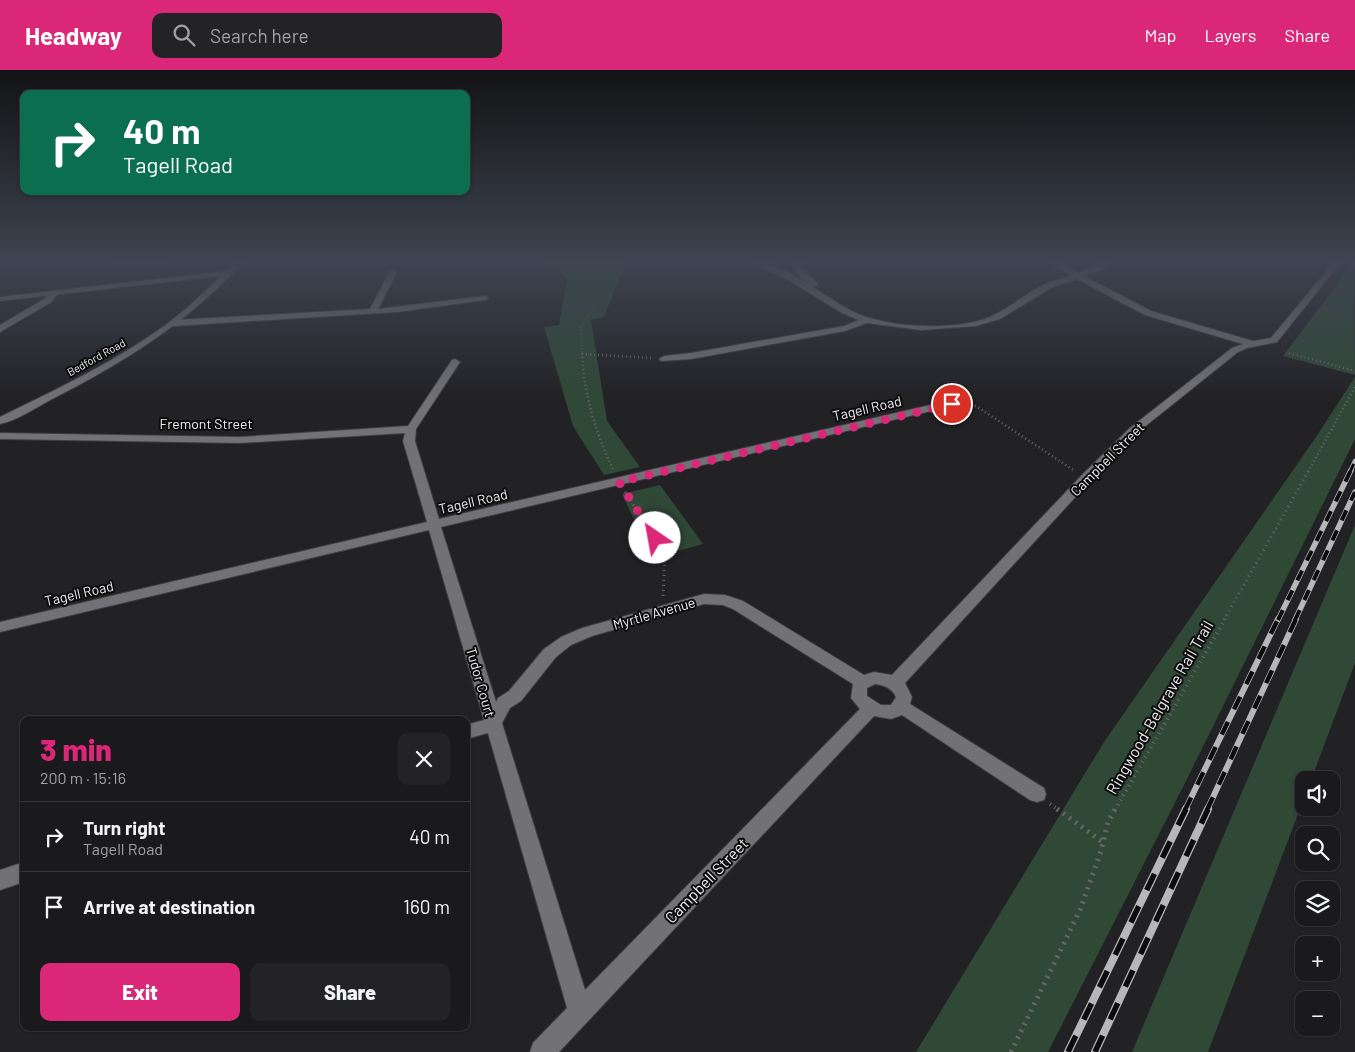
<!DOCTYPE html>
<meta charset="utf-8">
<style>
body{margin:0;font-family:Barlow,sans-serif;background:#232325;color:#f1f3f6;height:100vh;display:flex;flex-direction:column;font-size:19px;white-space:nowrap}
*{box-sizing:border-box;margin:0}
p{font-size:16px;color:#9fa1a3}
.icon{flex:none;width:28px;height:28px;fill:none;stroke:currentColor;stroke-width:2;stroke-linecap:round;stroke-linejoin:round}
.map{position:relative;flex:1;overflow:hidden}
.drawer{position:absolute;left:20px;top:646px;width:450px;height:315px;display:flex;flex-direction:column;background:#1a1a1c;border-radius:10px;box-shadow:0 1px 4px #0004,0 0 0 1px #38383b}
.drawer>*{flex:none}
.banner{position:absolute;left:20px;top:20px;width:450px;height:105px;border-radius:10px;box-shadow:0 1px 4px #0004,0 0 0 1px #38383b;background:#0b6e4f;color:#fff;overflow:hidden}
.fabs{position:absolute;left:1295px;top:701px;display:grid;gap:10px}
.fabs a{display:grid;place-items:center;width:45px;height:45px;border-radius:10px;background:#1a1a1c;box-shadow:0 1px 4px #0004,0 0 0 1px #38383b;font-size:25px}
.pin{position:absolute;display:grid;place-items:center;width:42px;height:42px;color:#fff;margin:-21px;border:2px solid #fff;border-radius:50%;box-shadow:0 1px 5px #0007}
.me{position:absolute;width:55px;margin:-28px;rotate:327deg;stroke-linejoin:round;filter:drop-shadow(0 0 4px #0008)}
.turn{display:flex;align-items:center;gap:18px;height:105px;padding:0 20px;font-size:22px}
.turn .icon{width:65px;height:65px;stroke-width:2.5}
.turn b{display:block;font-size:35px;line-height:42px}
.round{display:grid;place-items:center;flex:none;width:52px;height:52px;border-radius:10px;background:#232325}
.overview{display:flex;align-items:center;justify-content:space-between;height:85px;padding:0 20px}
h1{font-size:30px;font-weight:800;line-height:38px;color:#db2777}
.action{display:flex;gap:10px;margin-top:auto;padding:10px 20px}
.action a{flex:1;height:58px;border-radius:10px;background:#db2777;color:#fff;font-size:20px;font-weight:800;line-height:58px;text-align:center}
.action a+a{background:#232325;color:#f1f3f6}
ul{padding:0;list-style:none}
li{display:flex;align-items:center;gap:15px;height:70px;padding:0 20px;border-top:1px solid #38383b}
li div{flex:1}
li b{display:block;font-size:19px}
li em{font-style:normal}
header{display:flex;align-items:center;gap:30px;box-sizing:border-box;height:70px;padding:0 25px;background:#db2777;color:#fff}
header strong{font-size:24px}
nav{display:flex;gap:28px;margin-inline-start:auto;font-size:18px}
.search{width:350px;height:45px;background:#232325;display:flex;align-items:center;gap:12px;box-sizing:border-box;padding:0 18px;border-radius:10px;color:#9fa1a3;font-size:19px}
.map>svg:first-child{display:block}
</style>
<header>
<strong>Headway</strong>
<div class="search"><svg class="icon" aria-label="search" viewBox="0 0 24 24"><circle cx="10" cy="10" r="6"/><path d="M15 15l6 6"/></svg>Search here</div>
<nav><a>Map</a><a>Layers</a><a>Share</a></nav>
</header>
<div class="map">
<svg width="1355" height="982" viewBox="0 0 1355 982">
<rect width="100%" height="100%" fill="#222225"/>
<g fill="#304836">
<path d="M543,192h83l-22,55 -13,3 16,101 33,46 -36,8 -31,-49 -29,-99 15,-2 8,-47z"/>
<path d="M1354,192l1,113 -72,-19z"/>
<path d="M1355,307v62l-170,344 -137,269h-132l188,-310 210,-302z"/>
<path d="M660,415l43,59 -51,14 -30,-64z"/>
<path d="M1355,455v138l-44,117h-7v18l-96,254h-76z"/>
</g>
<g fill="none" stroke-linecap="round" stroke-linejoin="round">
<defs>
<g id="minor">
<path d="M753,192c32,0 67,32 95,47 33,19 106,23 142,8 17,-8 32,-20 49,-30 10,-5 21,-8 32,-11l-23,-14h9l21,11 25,-11h9l-9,7 -19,7 67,35 102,30 18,-3 63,-76h7l-64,80 -30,6 -9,4 -100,80 -48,49 -185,202 7,14 -2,7 134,84 2,6 -2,6 -7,2 -7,-2 -128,-85 -11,4 -17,-3 -315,336h-29l3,-9 34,-35 -79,-275 -22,6v-14l18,-5 -55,-190 -429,102v-10l427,-100 -24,-81 2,-8 -165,10 -240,-4v-6l240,4 168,-11 44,-66 3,-1 5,3 -44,67 -1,12 24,78 513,-119 4,1 1,2 -1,2 -4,1 -511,121 55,175 2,-4 11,-7 35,-42 17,-12 21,-9 122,-34 21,1 18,6 121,74 10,-3 18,3 190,-200 48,-47 102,-80 11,-4 -98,-29 -68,-36 -24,8 -53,32 -24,7 -55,4 -54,-7 -22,8 -154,28 -30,2 -2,-2 5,-3 27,-3 153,-27 15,-6 -17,-7 -52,-32zM704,534l19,1 10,4 120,75 -2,14 9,11 -275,281 -83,-267 8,-15 11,-7 35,-44 15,-12 21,-9zM875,614c9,1 17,4 21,13l-5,8h-10l-14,-9v-8z"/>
<path d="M792,192h8l1,7 16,13v4h-6l-16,-14z"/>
<path d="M390,200l7,2 -19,37 107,-13 4,2 -4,2 -88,12 -223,14 -4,-3 4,-3 196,-11z"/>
<path d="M53,220l7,2 -10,11 -50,29v-7l44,-26z"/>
<path d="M24,792v20l-24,8v-20z"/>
</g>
<path id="secondary" d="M235,192h8c-54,60 -120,101 -191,137 -17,9 -34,21 -52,25v-7c57,-28 115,-55 167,-93 19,-14 36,-31 54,-48l-221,25v-4l226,-26z"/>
</defs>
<use href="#minor" stroke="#3e3d40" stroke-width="2"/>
<use href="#secondary" stroke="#3e3d40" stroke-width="2"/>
<g stroke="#68686b" stroke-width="2" stroke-dasharray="0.5 2.5" stroke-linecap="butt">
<path d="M1281,280l11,5"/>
<path d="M582,284l12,1"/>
<path d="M582,285l-1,-27 15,-26 1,-20 9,-20"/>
</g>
<g stroke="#68686b" stroke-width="2.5" stroke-dasharray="1 3" stroke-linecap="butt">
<path d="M582,283c2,41 13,79 31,116"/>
<path d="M1289,283l66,18"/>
<path d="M582,284l69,4"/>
<path d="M963,334l13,2 99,65"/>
<path d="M1308,402l47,-85"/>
</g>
<g stroke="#68686b" stroke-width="3" stroke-dasharray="1 4" stroke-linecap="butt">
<path d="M625,422l40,60 -2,45"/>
<path d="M1224,550l85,-150"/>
</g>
<g stroke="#68686b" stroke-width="4" stroke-dasharray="1 4.5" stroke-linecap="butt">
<path d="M1050,734l9,6"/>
<path d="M1115,740l110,-191"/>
</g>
<g stroke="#68686b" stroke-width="5" stroke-dasharray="2 5.5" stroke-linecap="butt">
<path d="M1057,739l47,34"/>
<path d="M1011,982l69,-142 21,-59 7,-29 7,-13"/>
</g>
<use href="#minor" fill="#727175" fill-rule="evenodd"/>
<use href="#secondary" fill="#727175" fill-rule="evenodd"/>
<defs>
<path id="rail-far3" d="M1350,402l5,-11"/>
<g id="rail-far2">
<path d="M1278,550l73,-150"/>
<path d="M1295,550l60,-128"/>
</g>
<g id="rail-far1">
<path d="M1185,740l93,-191"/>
<path d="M1207,740l89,-191"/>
</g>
<g id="rail">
<path d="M1068,982l118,-243"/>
<path d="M1095,982l113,-243"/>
</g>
</defs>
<use href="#rail-far3" stroke="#b7b7b9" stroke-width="4.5"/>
<use href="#rail-far2" stroke="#b7b7b9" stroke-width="5.5"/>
<use href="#rail-far1" stroke="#b7b7b9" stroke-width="6"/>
<use href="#rail" stroke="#b7b7b9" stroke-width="8"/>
<use href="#rail-far3" stroke="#0c0c0d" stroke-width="3" stroke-dasharray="9" stroke-linecap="butt"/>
<use href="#rail-far2" stroke="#0c0c0d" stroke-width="4" stroke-dasharray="11" stroke-linecap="butt"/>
<use href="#rail-far1" stroke="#0c0c0d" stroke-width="4.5" stroke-dasharray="14" stroke-linecap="butt"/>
<use href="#rail" stroke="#0c0c0d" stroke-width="5.5" stroke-dasharray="18" stroke-linecap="butt"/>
</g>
<path fill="#33304a" d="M118,192h53l-58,11 -4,-9z"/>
<linearGradient id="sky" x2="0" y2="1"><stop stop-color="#131314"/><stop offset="0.58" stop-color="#3e4451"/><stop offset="1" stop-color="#3e4451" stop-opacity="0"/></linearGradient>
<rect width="1355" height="330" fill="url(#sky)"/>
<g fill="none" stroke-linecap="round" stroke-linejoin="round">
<path stroke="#db2777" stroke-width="9" stroke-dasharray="0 16.2" d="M655,468l-36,-56 333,-78"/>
</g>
<g text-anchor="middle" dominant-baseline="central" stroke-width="4" stroke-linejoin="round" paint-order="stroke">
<g font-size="11" fill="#ededef" stroke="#0c0c0d">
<text transform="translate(96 287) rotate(-29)">Bedford Road</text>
</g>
<g font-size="14" fill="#ededef" stroke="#0c0c0d">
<text transform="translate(867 338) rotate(-13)">Tagell Road</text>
<text x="206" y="353">Fremont Street</text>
<text transform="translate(1107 389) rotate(-45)">Campbell Street</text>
<text transform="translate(473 431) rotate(-13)">Tagell Road</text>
<text transform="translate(79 523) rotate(-13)">Tagell Road</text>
<text transform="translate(654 543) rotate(-16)">Myrtle Avenue</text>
<text transform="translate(481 612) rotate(74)">Tudor Court</text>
</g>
<g font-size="16" fill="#ededef" stroke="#0c0c0d">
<text transform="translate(1159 637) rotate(-60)">Ringwood-Belgrave Rail Trail</text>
<text transform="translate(706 810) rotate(-46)">Campbell Street</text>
</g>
</g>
</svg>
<div class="fabs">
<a><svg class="icon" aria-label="sound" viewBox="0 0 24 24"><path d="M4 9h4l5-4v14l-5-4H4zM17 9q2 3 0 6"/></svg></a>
<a><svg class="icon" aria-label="search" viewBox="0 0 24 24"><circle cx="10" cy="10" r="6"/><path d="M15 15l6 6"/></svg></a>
<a><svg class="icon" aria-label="layers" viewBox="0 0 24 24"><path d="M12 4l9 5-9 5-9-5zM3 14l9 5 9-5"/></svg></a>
<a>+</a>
<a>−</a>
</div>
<div class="pin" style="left:952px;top:334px;background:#d93025"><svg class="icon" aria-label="arrive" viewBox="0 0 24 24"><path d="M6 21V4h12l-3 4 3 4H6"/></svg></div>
<svg class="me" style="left:655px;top:468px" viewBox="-20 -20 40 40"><circle r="19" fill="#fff"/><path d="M0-13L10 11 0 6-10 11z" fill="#db2777"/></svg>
<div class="banner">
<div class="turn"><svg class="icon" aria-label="right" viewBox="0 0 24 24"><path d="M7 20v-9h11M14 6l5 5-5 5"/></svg><div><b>40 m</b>Tagell Road</div></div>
</div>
<section class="drawer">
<div class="overview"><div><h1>3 min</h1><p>200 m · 15:16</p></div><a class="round"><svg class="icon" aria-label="close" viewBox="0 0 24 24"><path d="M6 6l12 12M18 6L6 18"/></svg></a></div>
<ul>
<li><svg class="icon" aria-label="right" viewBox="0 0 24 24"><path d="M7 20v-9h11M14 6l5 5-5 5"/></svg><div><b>Turn right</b><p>Tagell Road</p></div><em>40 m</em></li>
<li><svg class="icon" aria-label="arrive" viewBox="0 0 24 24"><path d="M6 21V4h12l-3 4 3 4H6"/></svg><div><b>Arrive at destination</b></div><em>160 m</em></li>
</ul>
<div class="action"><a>Exit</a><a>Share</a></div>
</section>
</div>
